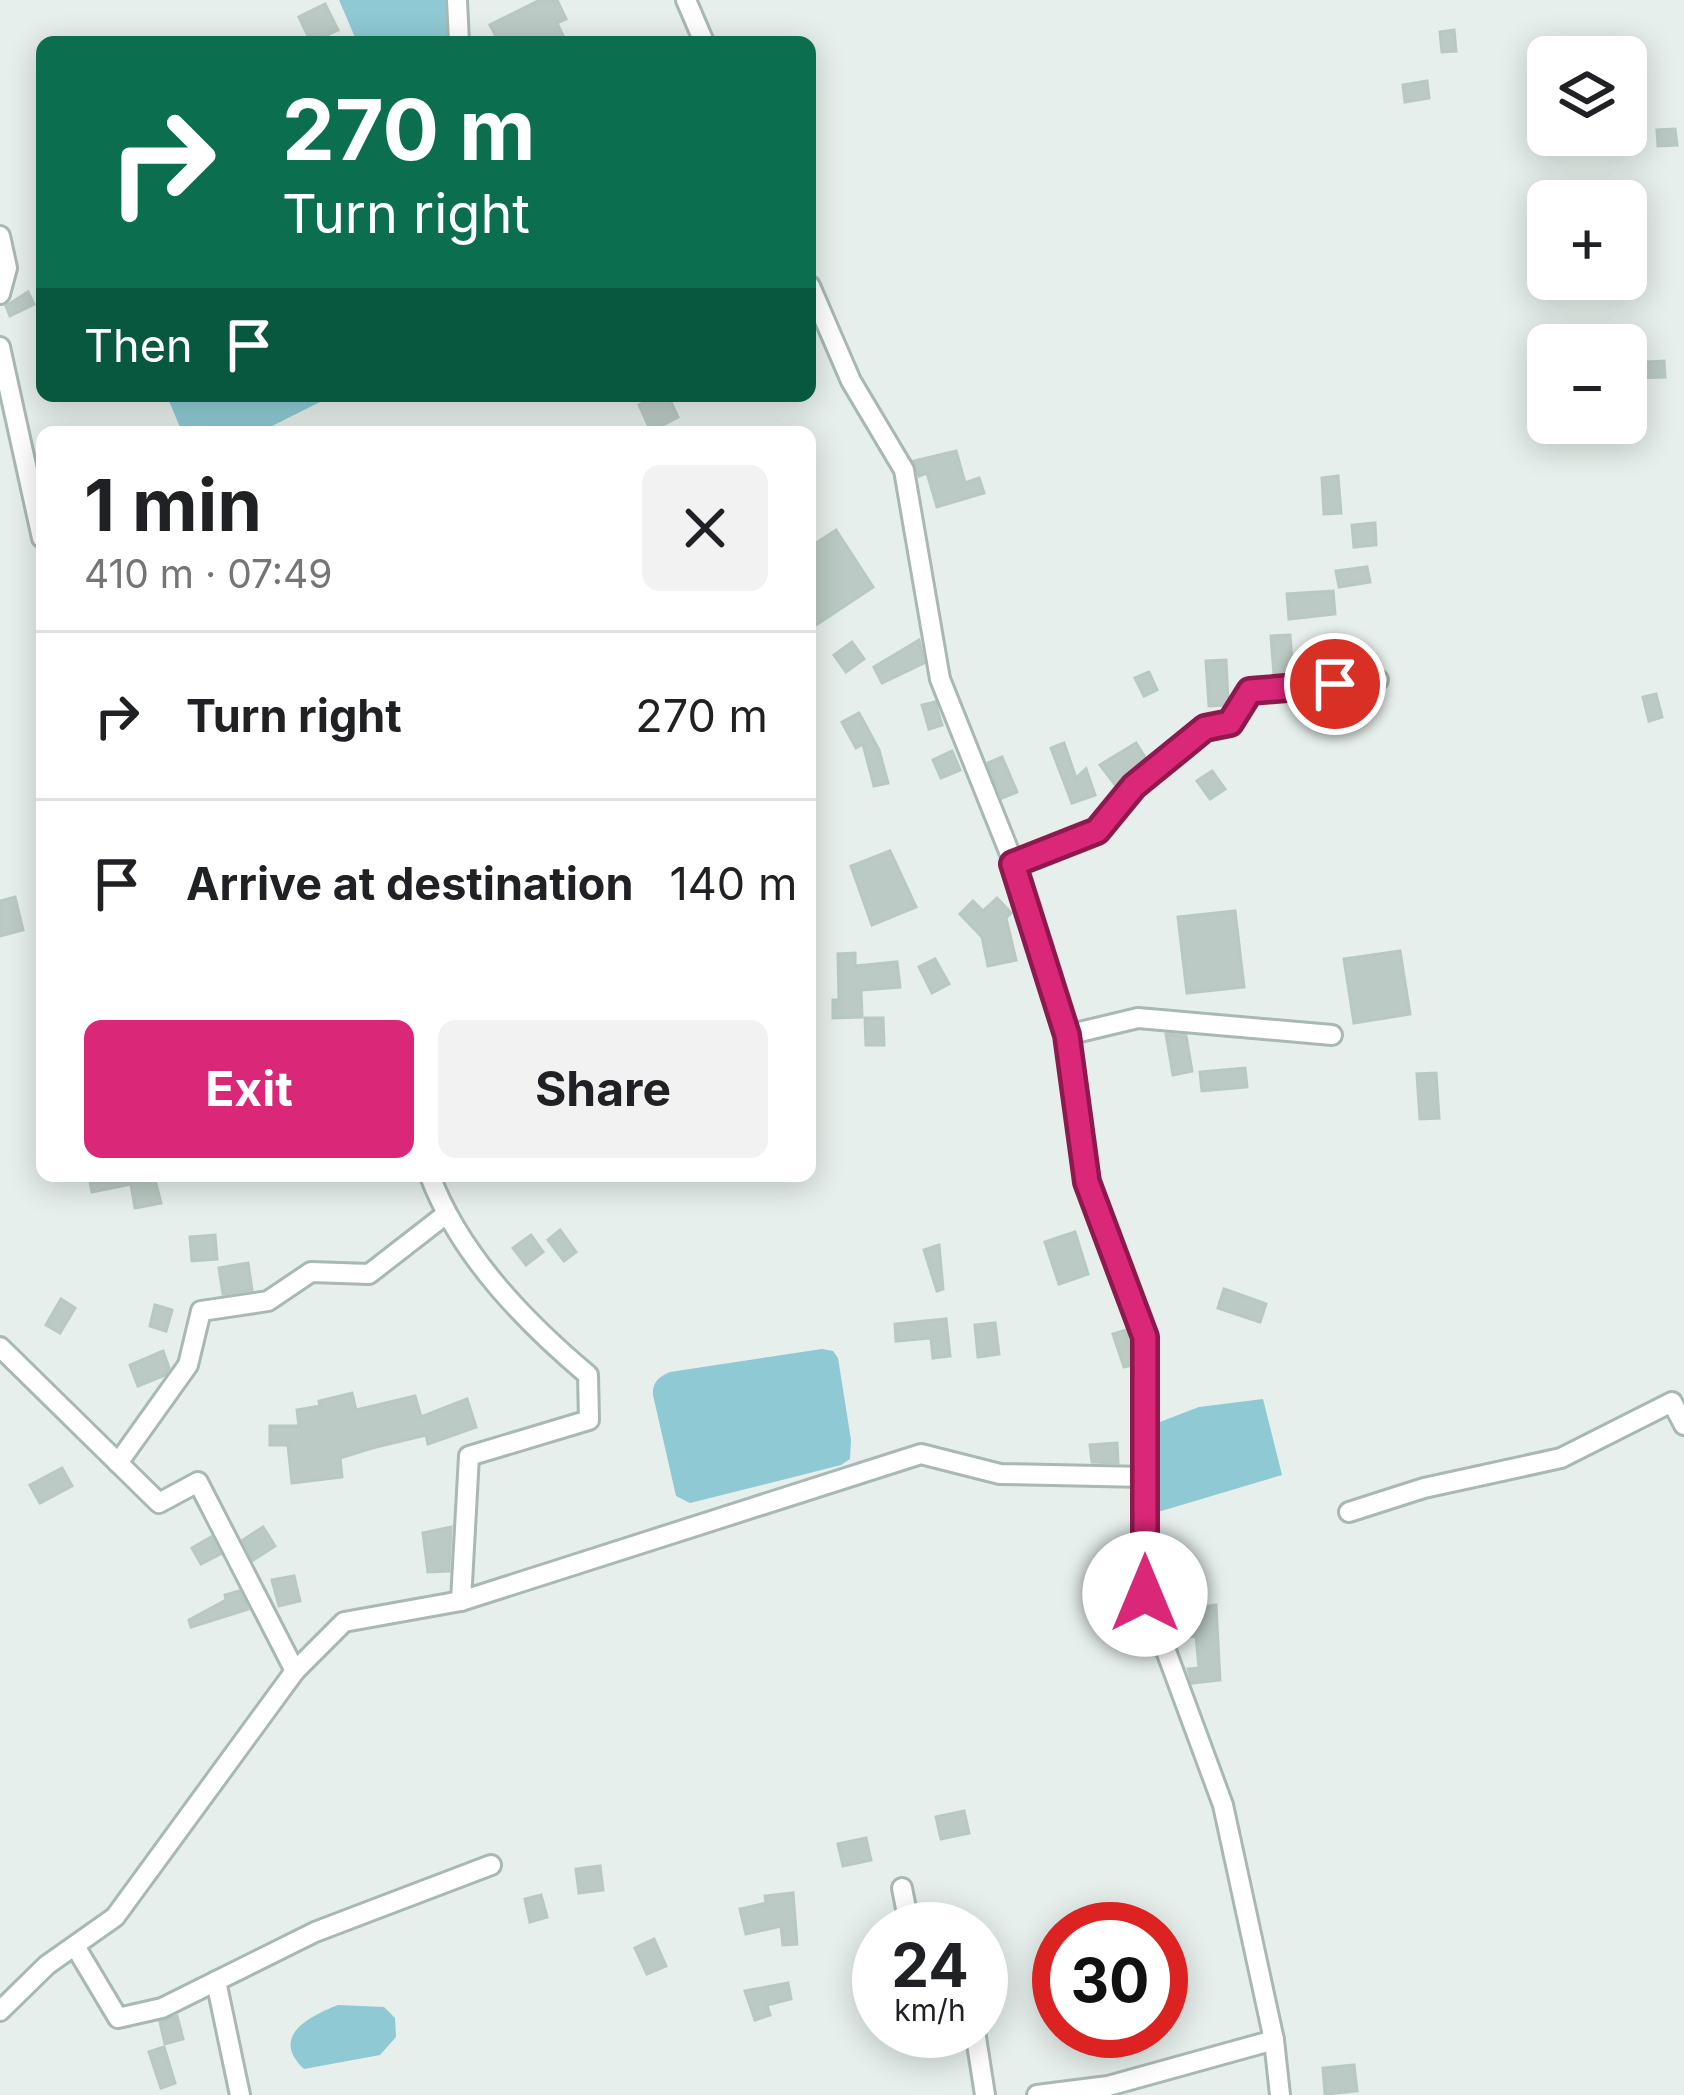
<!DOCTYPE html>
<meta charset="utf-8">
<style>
body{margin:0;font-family:Inter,sans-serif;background:#f2f2f2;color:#202124;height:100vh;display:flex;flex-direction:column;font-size:45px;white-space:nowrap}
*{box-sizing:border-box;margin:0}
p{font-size:39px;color:#757577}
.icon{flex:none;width:66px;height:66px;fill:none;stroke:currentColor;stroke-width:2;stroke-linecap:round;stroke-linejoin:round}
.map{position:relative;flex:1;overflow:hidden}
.side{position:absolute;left:36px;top:426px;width:780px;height:756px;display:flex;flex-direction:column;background:#fff;border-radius:18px;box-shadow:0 6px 30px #0003}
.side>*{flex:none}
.guide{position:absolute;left:36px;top:36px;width:780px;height:366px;border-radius:18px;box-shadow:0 6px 30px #0003;background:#0b6e4f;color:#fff;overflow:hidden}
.buttons{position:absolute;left:1527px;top:36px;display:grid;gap:24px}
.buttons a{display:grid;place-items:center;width:120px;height:120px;border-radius:18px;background:#fff;box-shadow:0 6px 30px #0003;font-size:60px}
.speed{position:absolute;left:852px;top:1902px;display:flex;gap:24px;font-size:60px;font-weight:700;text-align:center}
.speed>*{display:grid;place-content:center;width:156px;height:156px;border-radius:50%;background:#fff;box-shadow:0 6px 30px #0003;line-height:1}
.speed small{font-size:30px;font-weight:400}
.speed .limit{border:18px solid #d22;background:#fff;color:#111}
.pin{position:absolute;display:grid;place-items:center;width:102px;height:102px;color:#fff;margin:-51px;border:6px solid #fff;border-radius:50%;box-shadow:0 3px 12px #0007}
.me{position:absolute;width:132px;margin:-66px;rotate:0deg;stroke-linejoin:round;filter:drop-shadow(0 0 9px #0008)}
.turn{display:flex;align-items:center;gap:42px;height:252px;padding:0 48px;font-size:54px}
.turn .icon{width:156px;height:156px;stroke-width:2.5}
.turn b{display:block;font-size:84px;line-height:102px}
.then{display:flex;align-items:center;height:114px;padding:0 48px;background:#0003;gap:24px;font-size:45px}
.round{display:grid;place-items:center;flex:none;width:126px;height:126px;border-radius:18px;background:#f2f2f2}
.headline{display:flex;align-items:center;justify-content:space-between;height:204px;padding:0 48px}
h1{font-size:72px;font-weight:700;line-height:90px}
.button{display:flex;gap:24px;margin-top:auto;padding:24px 48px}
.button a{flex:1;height:138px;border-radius:18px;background:#db2777;color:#fff;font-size:48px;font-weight:700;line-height:138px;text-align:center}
.button a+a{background:#f2f2f2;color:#202124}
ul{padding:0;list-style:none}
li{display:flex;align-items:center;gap:36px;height:168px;padding:0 48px;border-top:3px solid #e0e0e0}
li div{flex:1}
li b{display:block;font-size:45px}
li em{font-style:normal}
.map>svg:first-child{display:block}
</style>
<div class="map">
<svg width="1684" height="2095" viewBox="0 0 1684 2095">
<rect width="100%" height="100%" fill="#e6efeb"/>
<g fill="#8ec9d4">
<path d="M339,0h107l8,26 -10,16h-87z"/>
<path d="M167,396h155l2,4 -64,32h-78z"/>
<path d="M822,1349l11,2 5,7 13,82 -1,19 -9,6 -151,38 -14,-7 -23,-101c-1,-13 6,-18 17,-23z"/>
<path d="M1263,1399l19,76 -124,37 -6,-87 47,-18z"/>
<path d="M338,2005l46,2 11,11 1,19 -16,18 -76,14c-35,-33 6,-53 34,-64z"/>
</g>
<g fill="#bbcac4" stroke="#b8c9c2" stroke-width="3">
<path d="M540,0h17l9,19 -9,4 9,19h-67l-9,-17z"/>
<path d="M325,4l13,26 -27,12 -12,-25z"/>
<path d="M1454,30l2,21 -14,1 -2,-20z"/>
<path d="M1427,81l2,17 -24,4 -2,-17z"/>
<path d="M1675,129l2,16 -19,1 -1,-16z"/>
<path d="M28,292l6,12 -24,12 -4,-10z"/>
<path d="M1664,361l1,16 -34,1 -1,-15z"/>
<path d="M657,396h11l10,21 -27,14 -12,-26z"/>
<path d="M956,451l9,32 14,-5 5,15 -47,14 -10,-34 -8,3 -5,-15z"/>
<path d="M1338,476l3,37 -17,1 -2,-36z"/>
<path d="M1375,523l1,22 -22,2 -2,-22z"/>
<path d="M836,530l37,57 -63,42v-82z"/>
<path d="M1367,567l3,15 -31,5 -3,-16z"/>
<path d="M1333,591l2,23 -46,5 -2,-25z"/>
<path d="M1290,635l3,39 -19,1 -3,-39z"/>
<path d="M919,640l5,23 -42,20 -8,-16z"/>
<path d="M852,642l12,17 -18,13 -12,-17z"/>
<path d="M1226,660l2,41 -2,4 -17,1 -3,-45z"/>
<path d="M1149,672l8,18 -13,6 -9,-18z"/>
<path d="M1656,694l6,23 -13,4 -6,-24z"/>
<path d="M935,702l7,23 -13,4 -7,-24z"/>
<path d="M859,713l20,37 9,33 -14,3 -11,-42 -7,4 -14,-26z"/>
<path d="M1064,743l12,35 10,-9 9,26 -23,8 -21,-55z"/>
<path d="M1136,743l10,16 -30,27 -16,-21z"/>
<path d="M952,751l8,19 -19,8 -8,-18z"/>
<path d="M1002,757l15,35 -15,6 -14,-35z"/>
<path d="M1212,771l13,18 -15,10 -13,-18z"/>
<path d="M890,851l26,56 -44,18 -21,-59z"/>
<path d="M15,897l8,33 -23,6v-35z"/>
<path d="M997,898l14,15 -5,5 10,42 -28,6 -6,-29 -22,-23 13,-13 10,10z"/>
<path d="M1235,911l9,76 -57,6 -9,-76z"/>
<path d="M1400,951l10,63 -56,9 -10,-64z"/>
<path d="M855,953v13l42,-4 3,25 -39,3 1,27 -29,1v-18h6l-1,-46z"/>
<path d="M935,959l14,25 -17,9 -13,-26z"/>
<path d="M865,1018h18l1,27h-18z"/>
<path d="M1166,1034l20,2 6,35 -19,4z"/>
<path d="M1245,1068l2,19 -45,4 -2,-19z"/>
<path d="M1436,1073l3,45 -19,1 -3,-45z"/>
<path d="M89,1176h65l7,27 -26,5 -4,-24 -39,8z"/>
<path d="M560,1230l16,22 -12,9 -16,-21z"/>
<path d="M1075,1232l13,42 -29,10 -14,-42z"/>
<path d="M215,1235l2,24 -25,2 -2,-24z"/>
<path d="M531,1235l12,17 -17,13 -13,-17z"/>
<path d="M939,1245l4,44 -6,2 -13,-41z"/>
<path d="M248,1263l4,27 -29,4 -4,-26z"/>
<path d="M1224,1289l42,15 -6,18 -42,-14z"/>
<path d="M61,1299l14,9 -15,25 -14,-8z"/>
<path d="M155,1305l17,5 -6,21 -16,-5z"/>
<path d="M946,1319l4,37 -17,2 -2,-20 -35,3 -1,-17z"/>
<path d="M995,1323l4,31 -21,3 -3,-32z"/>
<path d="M1127,1330l5,35 -8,2 -11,-33z"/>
<path d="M163,1351l6,17 -4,7 -27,11 -8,-21z"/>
<path d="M352,1393l4,17 59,-14 6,21 46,-18 9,28 -48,17 -2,-9 -54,13 -32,10 2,19 -50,6 -4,-38h-18v-19h29l-2,-16 23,-4 -1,-5z"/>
<path d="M1117,1443l1,20 -26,-1 -2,-17z"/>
<path d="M62,1468l10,18 -32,17 -10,-18z"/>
<path d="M263,1527l12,19 -22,14 -10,-20z"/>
<path d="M451,1527l-2,44 -21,1 -5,-39z"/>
<path d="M211,1537l9,17 -19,10 -9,-16z"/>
<path d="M294,1576l6,25 -21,5 -7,-26z"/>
<path d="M239,1591l9,18 -57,18 -2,-7 37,-20 -1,-5z"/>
<path d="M1216,1605l4,75 -28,3 -4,-14 11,-1 -3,-32 -8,1 -1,-7 -14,1 -6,-18z"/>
<path d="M964,1811l5,22 -28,6 -5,-22z"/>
<path d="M866,1838l5,22 -28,6 -5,-22z"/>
<path d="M600,1866l3,24 -24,3 -3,-24z"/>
<path d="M793,1893l4,51 -14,1 -2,-19 -35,8 -6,-25 26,-6 -1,-7z"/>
<path d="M541,1895l6,22 -17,5 -5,-23z"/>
<path d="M654,1939l12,27 -19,8 -12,-26z"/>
<path d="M788,1983l3,16 -24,6 3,10 -15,5 -10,-29z"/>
<path d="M177,2016l6,23 -18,5 -5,-22z"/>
<path d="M164,2047l11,36 -14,5 -12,-36z"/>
<path d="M1354,2065l3,26 -32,3 -2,-26z"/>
</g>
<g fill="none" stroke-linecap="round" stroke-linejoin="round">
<defs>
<g id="street">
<path d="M457,0l2,42"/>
<path d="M686,0l18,42"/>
<path d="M0,236l7,32 -7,26"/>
<path d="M810,286l41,95 53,89 36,209 74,185 53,171 20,147 58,155v257l78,211 51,235 6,55"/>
<path d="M0,347l42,191"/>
<path d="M1014,864l83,-33 37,-45 71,-59 25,-4 20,-32 128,-11"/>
<path d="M1067,1035l71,-17 194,17"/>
<path d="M430,1176c30,79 94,145 158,199l1,45 -120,36 -8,145"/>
<path d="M0,1347l159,156 39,-21 97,189"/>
<path d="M118,1463l70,-98 13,-54 67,-10 43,-29 58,2 76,-59"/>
<path d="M1349,1512l75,-24 137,-30 111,-56 12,23"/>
<path d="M902,1888l8,41"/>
<path d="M75,1946l43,72 44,-10 153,-76 176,-67"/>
<path d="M216,1981l24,114"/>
<path d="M0,2011l47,-46 68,-48 180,-246 49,-49 117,-21 460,-147 79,20 145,3"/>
<path d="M975,2031l10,64"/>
<path d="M1037,2095l71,-9 166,-46"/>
</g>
</defs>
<use href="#street" stroke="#a8b8b2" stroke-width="24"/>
<use href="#street" stroke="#fff" stroke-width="18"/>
</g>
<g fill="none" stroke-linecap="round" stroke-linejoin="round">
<defs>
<path id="route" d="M1145,1594v-257l-58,-155 -20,-147 -54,-171 84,-33 37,-45 71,-58 25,-5 20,-32 85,-7"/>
</defs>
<use href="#route" stroke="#8e194d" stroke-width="30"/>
<use href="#route" stroke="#db2777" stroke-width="21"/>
</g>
</svg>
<div class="buttons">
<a><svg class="icon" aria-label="layers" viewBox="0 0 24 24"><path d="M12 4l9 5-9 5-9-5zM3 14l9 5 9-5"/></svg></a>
<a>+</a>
<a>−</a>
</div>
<div class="speed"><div>24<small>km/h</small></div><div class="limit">30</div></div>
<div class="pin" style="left:1335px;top:684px;background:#d93025"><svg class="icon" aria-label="arrive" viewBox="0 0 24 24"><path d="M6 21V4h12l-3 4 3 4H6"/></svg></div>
<svg class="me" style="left:1145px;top:1594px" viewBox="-20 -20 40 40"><circle r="19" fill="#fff"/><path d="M0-13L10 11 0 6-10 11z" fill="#db2777"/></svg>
<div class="guide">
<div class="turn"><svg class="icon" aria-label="right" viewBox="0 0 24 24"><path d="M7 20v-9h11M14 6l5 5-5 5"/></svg><div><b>270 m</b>Turn right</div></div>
<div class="then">Then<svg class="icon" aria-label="arrive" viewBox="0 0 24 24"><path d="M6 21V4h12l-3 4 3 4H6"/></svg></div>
</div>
<section class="side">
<div class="headline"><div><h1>1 min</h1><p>410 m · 07:49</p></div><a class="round"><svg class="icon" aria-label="close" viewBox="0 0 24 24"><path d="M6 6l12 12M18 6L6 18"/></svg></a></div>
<ul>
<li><svg class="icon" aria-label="right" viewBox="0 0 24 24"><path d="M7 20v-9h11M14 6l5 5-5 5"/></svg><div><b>Turn right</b></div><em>270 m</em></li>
<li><svg class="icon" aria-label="arrive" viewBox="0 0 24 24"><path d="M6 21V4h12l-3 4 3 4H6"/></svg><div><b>Arrive at destination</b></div><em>140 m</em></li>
</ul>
<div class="button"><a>Exit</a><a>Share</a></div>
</section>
</div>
